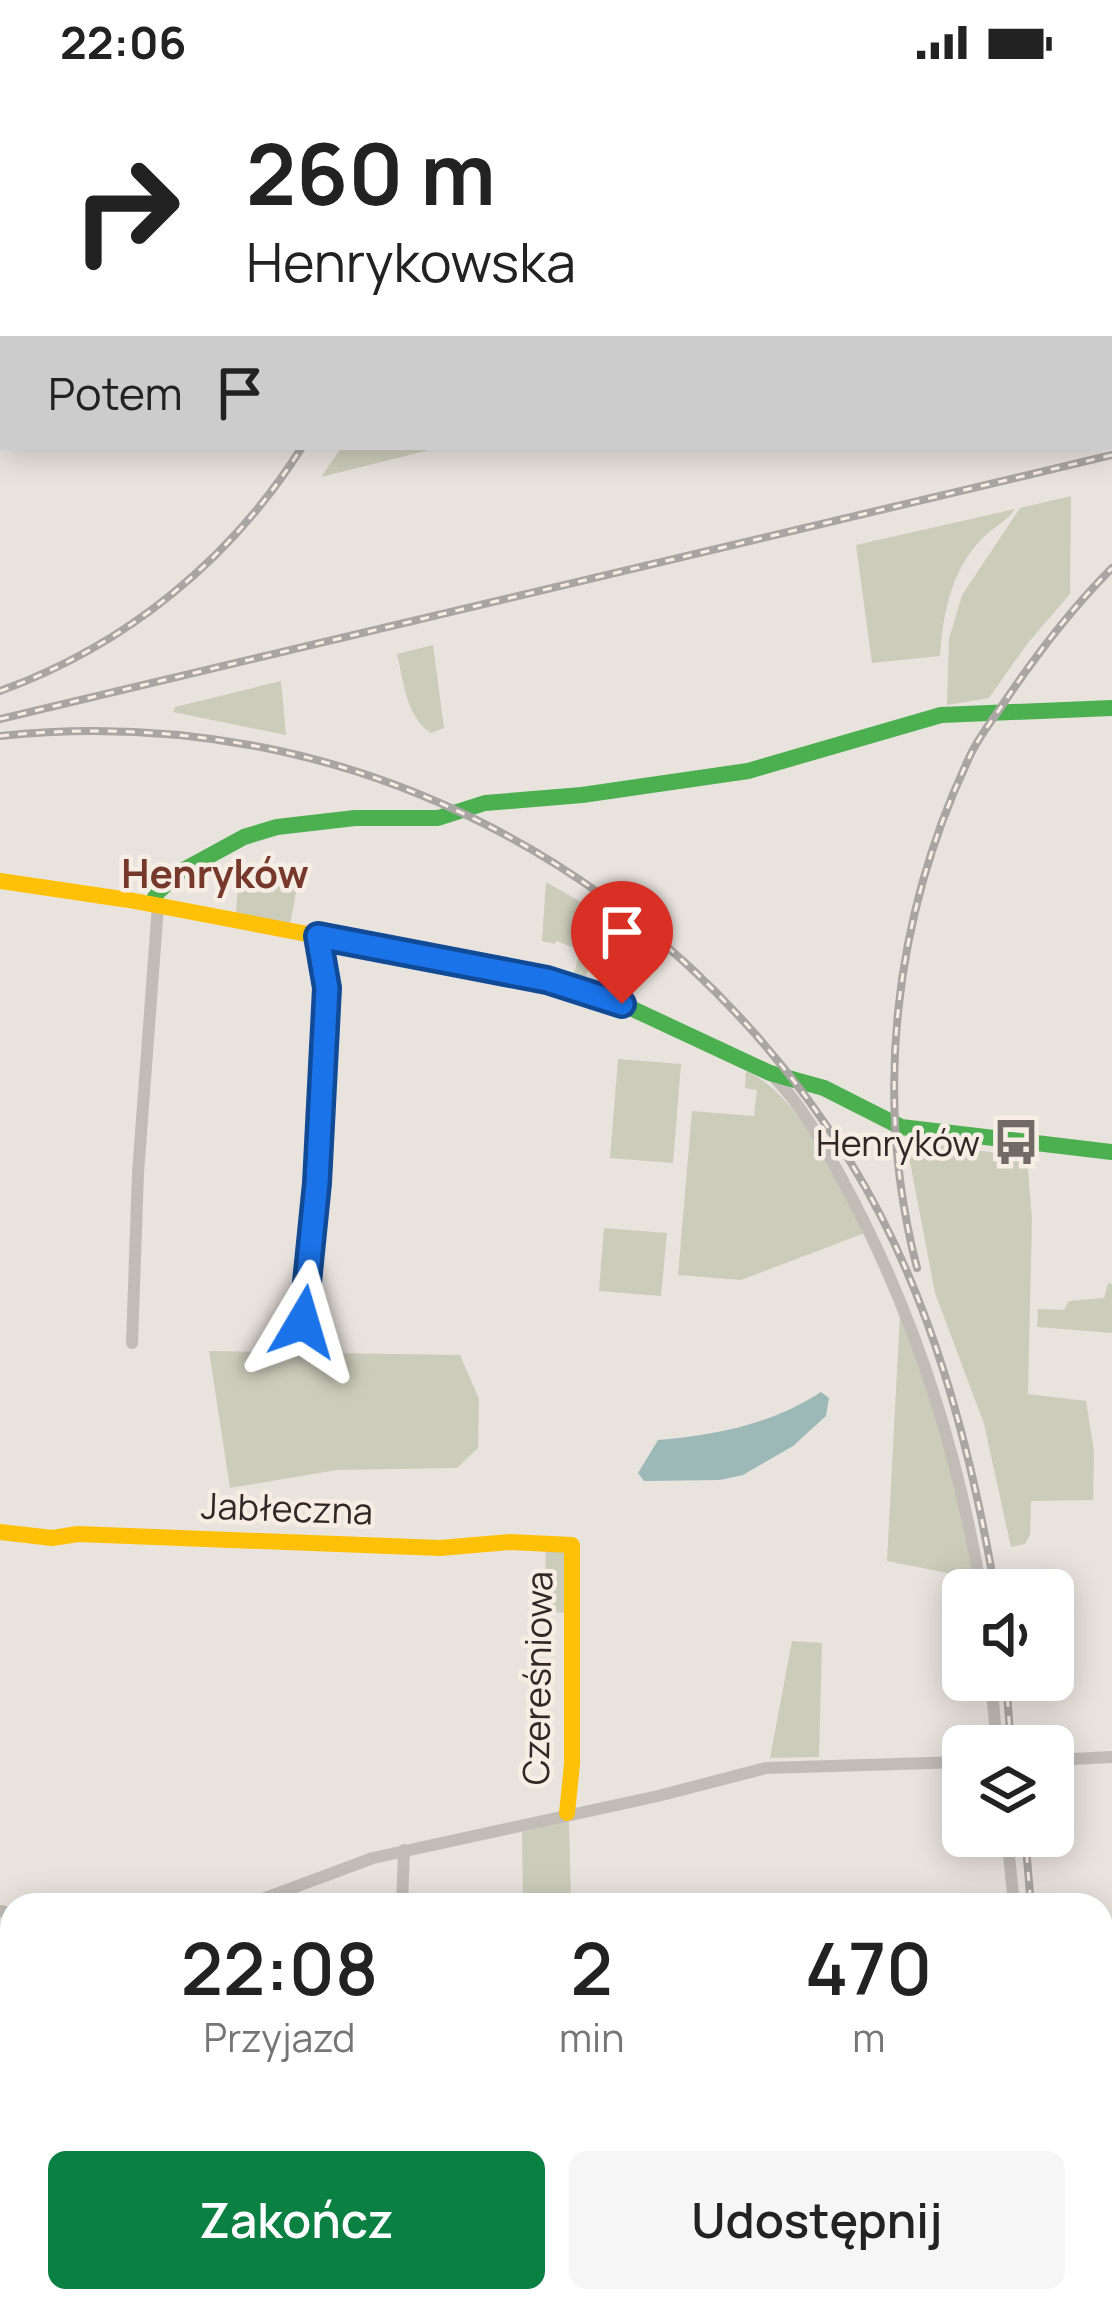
<!DOCTYPE html>
<html lang="pl">
<meta charset="utf-8">
<style>
body{margin:0;font-family:Manrope,sans-serif;background:#f6f6f6;color:#222;height:100vh;display:flex;flex-direction:column;font-size:45px;white-space:nowrap}
*{box-sizing:border-box;margin:0}
p{font-size:39px;color:#767676}
.icon{flex:none;width:66px;height:66px;fill:none;stroke:currentColor;stroke-width:2;stroke-linecap:round;stroke-linejoin:round}
.map{position:relative;flex:1;overflow:hidden}
.sheet{position:absolute;left:0px;top:1809px;width:1113px;height:420px;display:flex;flex-direction:column;background:#fff;border-radius:36px 36px 0 0;box-shadow:0 6px 30px #0003}
.sheet>*{flex:none}
.top-card{position:absolute;left:0px;top:0px;width:1113px;height:366px;box-shadow:0 6px 30px #0003;background:#fff;color:#222;overflow:hidden}
.buttons{position:absolute;left:942px;top:1485px;display:grid;gap:24px}
.buttons a{display:grid;place-items:center;width:132px;height:132px;border-radius:18px;background:#fff;box-shadow:0 6px 30px #0003;font-size:60px}
.pin{position:absolute;display:grid;place-items:center;width:102px;height:102px;color:#fff;margin:-123px -51px;border-radius:50% 50% 50% 0;rotate:-45deg;box-shadow:0 0 12px #0007}
.pin .icon{rotate:45deg}
.me{position:absolute;width:132px;margin:-66px;rotate:7deg;stroke-linejoin:round;filter:drop-shadow(0 0 9px #0008)}
.turn{display:flex;align-items:center;gap:42px;height:252px;padding:0 48px;font-size:54px}
.turn .icon{width:156px;height:156px;stroke-width:2.5}
.turn b{display:block;font-size:84px;line-height:102px}
.then{display:flex;align-items:center;height:114px;padding:0 48px;background:#0003;gap:24px;font-size:45px}
.eta{display:flex;justify-content:space-evenly;align-items:center;height:204px;text-align:center}
.eta b{font-size:72px;font-weight:600;line-height:84px}
.primary-button{display:flex;gap:24px;margin-top:auto;padding:24px 48px}
.primary-button a{flex:1;height:138px;border-radius:18px;background:#0b8043;color:#fff;font-size:48px;font-weight:600;line-height:138px;text-align:center}
.primary-button a+a{background:#f6f6f6;color:#222}
.status{display:flex;justify-content:space-between;align-items:center;height:84px;padding:0 60px;background:#fff;direction:ltr}
.status svg{height:33px;fill:currentColor}
.map>svg:first-child{display:block}
</style>
<div class="status"><b>22:06</b><svg viewBox="0 0 49 12"><path d="M0 12V9h3v3zM5 12V6h3v6zM10 12V3h3v9zM15 12V0h3v12zM26 1h20v11H26zM47 4h2v5h-2z"/></svg></div>
<div class="map">
<svg width="1112" height="2229" viewBox="0 0 1112 2229">
<rect width="100%" height="100%" fill="#e9e3de"/>
<g fill="#cbccba">
<path d="M342,363h99l-120,30z"/>
<path d="M1071,412l-1,98 -43,50 -38,54 -42,7 2,-66 13,-44 58,-87z"/>
<path d="M1015,425c-8,12 -18,16 -28,25 -35,31 -44,78 -47,122l-68,7 -16,-118z"/>
<path d="M433,561l11,83 -13,5c-25,-16 -27,-51 -34,-79z"/>
<path d="M281,597l5,54 -113,-23 2,-5z"/>
<path d="M248,795l50,3 -8,42 -54,-10 2,-30z"/>
<path d="M546,798l40,23 36,31 -7,9 -18,-5 -11,37 -12,-3 6,-24 -24,-9 -1,3 -13,-3z"/>
<path d="M618,975l63,5 -8,99 -63,-5z"/>
<path d="M746,987c56,25 89,110 119,162l-124,47 -63,-5 14,-164 62,5 3,-26 -12,-2z"/>
<path d="M906,1057l121,16 5,62 -4,175 58,7 8,50 -1,49 -62,1 -1,34 -5,9 -14,3 -27,-123 -49,-131z"/>
<path d="M604,1144l63,5 -6,63 -62,-5z"/>
<path d="M1108,1199l4,1v49l-75,-6 1,-18 26,1 5,-9 35,-3z"/>
<path d="M900,1230l47,124 26,140 -86,-17z"/>
<path d="M209,1267l251,4 19,44 -1,49 -21,20 -120,2 -107,18z"/>
<path d="M546,1465l22,1 -1,63 -23,-2z"/>
<path d="M792,1557l30,2 -3,114 -49,1z"/>
<path d="M569,1737l2,82 -48,1 -1,-72z"/>
</g>
<path fill="#9db9b7" d="M821,1308l8,6 -3,18 -33,30 -50,29 -23,5 -76,1 -6,-8 20,-33c58,-5 114,-16 163,-48z"/>
<g fill="none" stroke-linecap="round" stroke-linejoin="round">
<g stroke="#c2bcb7" stroke-width="12">
<path d="M772,991c30,30 51,69 71,106 70,129 114,265 138,409"/>
<path d="M295,1247c22,-28 32,-289 32,-340 0,-19 -5,-37 -9,-55"/>
<path d="M132,1259l6,-170 20,-267"/>
<path d="M991,1596l6,66"/>
<path d="M1053,1676l59,-3"/>
<path d="M1007,1752l7,69"/>
<path d="M83,1821l21,-4 19,4"/>
<path d="M246,1821l127,-47 285,-62 108,-28 197,-6"/>
<path d="M402,1821l2,-55"/>
<path d="M2,1827l10,4"/>
<path d="M0,1912l12,-5"/>
<path d="M574,2217l22,12"/>
<path d="M838,2217v12"/>
<path d="M1071,2217l5,12"/>
<path d="M665,2229l2,-12"/>
</g>
<g stroke="#4caf50" stroke-width="16">
<path d="M152,820l5,-11 21,-20 66,-36 33,-10 78,-9h83l47,-15 97,-8 166,-24 193,-56 171,-7"/>
<path d="M475,882l72,14 75,24 148,69 54,15 77,39 211,25"/>
</g>
<g stroke="#ffc107" stroke-width="16">
<path d="M0,797l129,19 346,66"/>
<path d="M0,1448l52,6 26,-4 362,14 70,-6 62,3v219l-5,49"/>
</g>
<defs>
<g id="rail">
<path d="M385,0l1,3"/>
<path d="M487,0l2,3"/>
<path d="M0,607c125,-45 231,-131 302,-244"/>
<path d="M0,635l1112,-264"/>
<path d="M0,652c348,-37 668,133 851,427 79,128 119,281 144,427"/>
<path d="M917,1184c-44,-170 -23,-351 52,-510 8,-19 23,-37 34,-54 33,-49 67,-94 109,-136"/>
<path d="M1006,1596l5,66"/>
<path d="M1025,1752l6,69"/>
<path d="M0,1866l12,12"/>
<path d="M0,2001l12,7"/>
<path d="M339,2217l17,12"/>
<path d="M387,2217l23,12"/>
<path d="M418,2217l23,12"/>
<path d="M517,2217l23,12"/>
<path d="M1095,2217l4,12"/>
</g>
</defs>
<use href="#rail" stroke="#a9a5a2" stroke-width="8"/>
<use href="#rail" stroke="#f6ede5" stroke-width="3" stroke-dasharray="9" stroke-linecap="butt"/>
</g>
<g fill="none" stroke-linecap="round" stroke-linejoin="round">
<defs>
<path id="route" d="M303,1238l14,-139 10,-195 -9,-52 229,44 75,24"/>
</defs>
<use href="#route" stroke="#114b97" stroke-width="30"/>
<use href="#route" stroke="#1a73e8" stroke-width="21"/>
</g>
<defs>
<symbol id="bus-bare" viewBox="-9 -9 18 18"><path d="M-5-6H5V4H4V6H2V4H-2V6H-4V4H-5ZM-3.5-4V0h7V-4ZM-3.5 1.2v1.5H-2V1.2ZM2 1.2v1.5H3.5V1.2Z" fill="#716a67" stroke="#f6ede5" stroke-width="2.5" paint-order="stroke"/></symbol>
</defs>
<g fill-rule="evenodd">
<use href="#bus-bare" x="983" y="1025" width="66" height="66"/>
</g>
<g text-anchor="middle" dominant-baseline="central" stroke-width="9" stroke-linejoin="round" paint-order="stroke">
<g font-size="36" fill="#312927" stroke="#f6ede5" text-anchor="end">
<text x="980" y="1058">Henryków</text>
</g>
<g font-size="36" fill="#312927" stroke="#f6ede5">
<text transform="translate(287 1424) rotate(2)">Jabłeczna</text>
<text transform="translate(537 1594) rotate(-89)">Czereśniowa</text>
</g>
<g font-size="39" font-weight="bold" fill="#76382a" stroke="#f6ede5">
<text x="215" y="789">Henryków</text>
</g>
</g>
</svg>
<div class="buttons">
<a><svg class="icon" aria-label="sound" viewBox="0 0 24 24"><path d="M4 9h4l5-4v14l-5-4H4zM17 9q2 3 0 6"/></svg></a>
<a><svg class="icon" aria-label="layers" viewBox="0 0 24 24"><path d="M12 4l9 5-9 5-9-5zM3 14l9 5 9-5"/></svg></a>
</div>
<div class="pin" style="left:622px;top:920px;background:#d93025"><svg class="icon" aria-label="arrive" viewBox="0 0 24 24"><path d="M6 21V4h12l-3 4 3 4H6"/></svg></div>
<svg class="me" style="left:303px;top:1238px" viewBox="-20 -20 40 40"><path d="M0-17L14 15 0 8-14 15z" fill="#1a73e8" stroke="#fff" stroke-width="4"/></svg>
<div class="top-card">
<div class="turn"><svg class="icon" aria-label="right" viewBox="0 0 24 24"><path d="M7 20v-9h11M14 6l5 5-5 5"/></svg><div><b>260 m</b>Henrykowska</div></div>
<div class="then">Potem<svg class="icon" aria-label="arrive" viewBox="0 0 24 24"><path d="M6 21V4h12l-3 4 3 4H6"/></svg></div>
</div>
<section class="sheet">
<div class="eta">
<div><b>22:08</b><p>Przyjazd</p></div>
<div><b>2</b><p>min</p></div>
<div><b>470</b><p>m</p></div>
</div>
<div class="primary-button"><a>Zakończ</a><a>Udostępnij</a></div>
</section>
</div>
